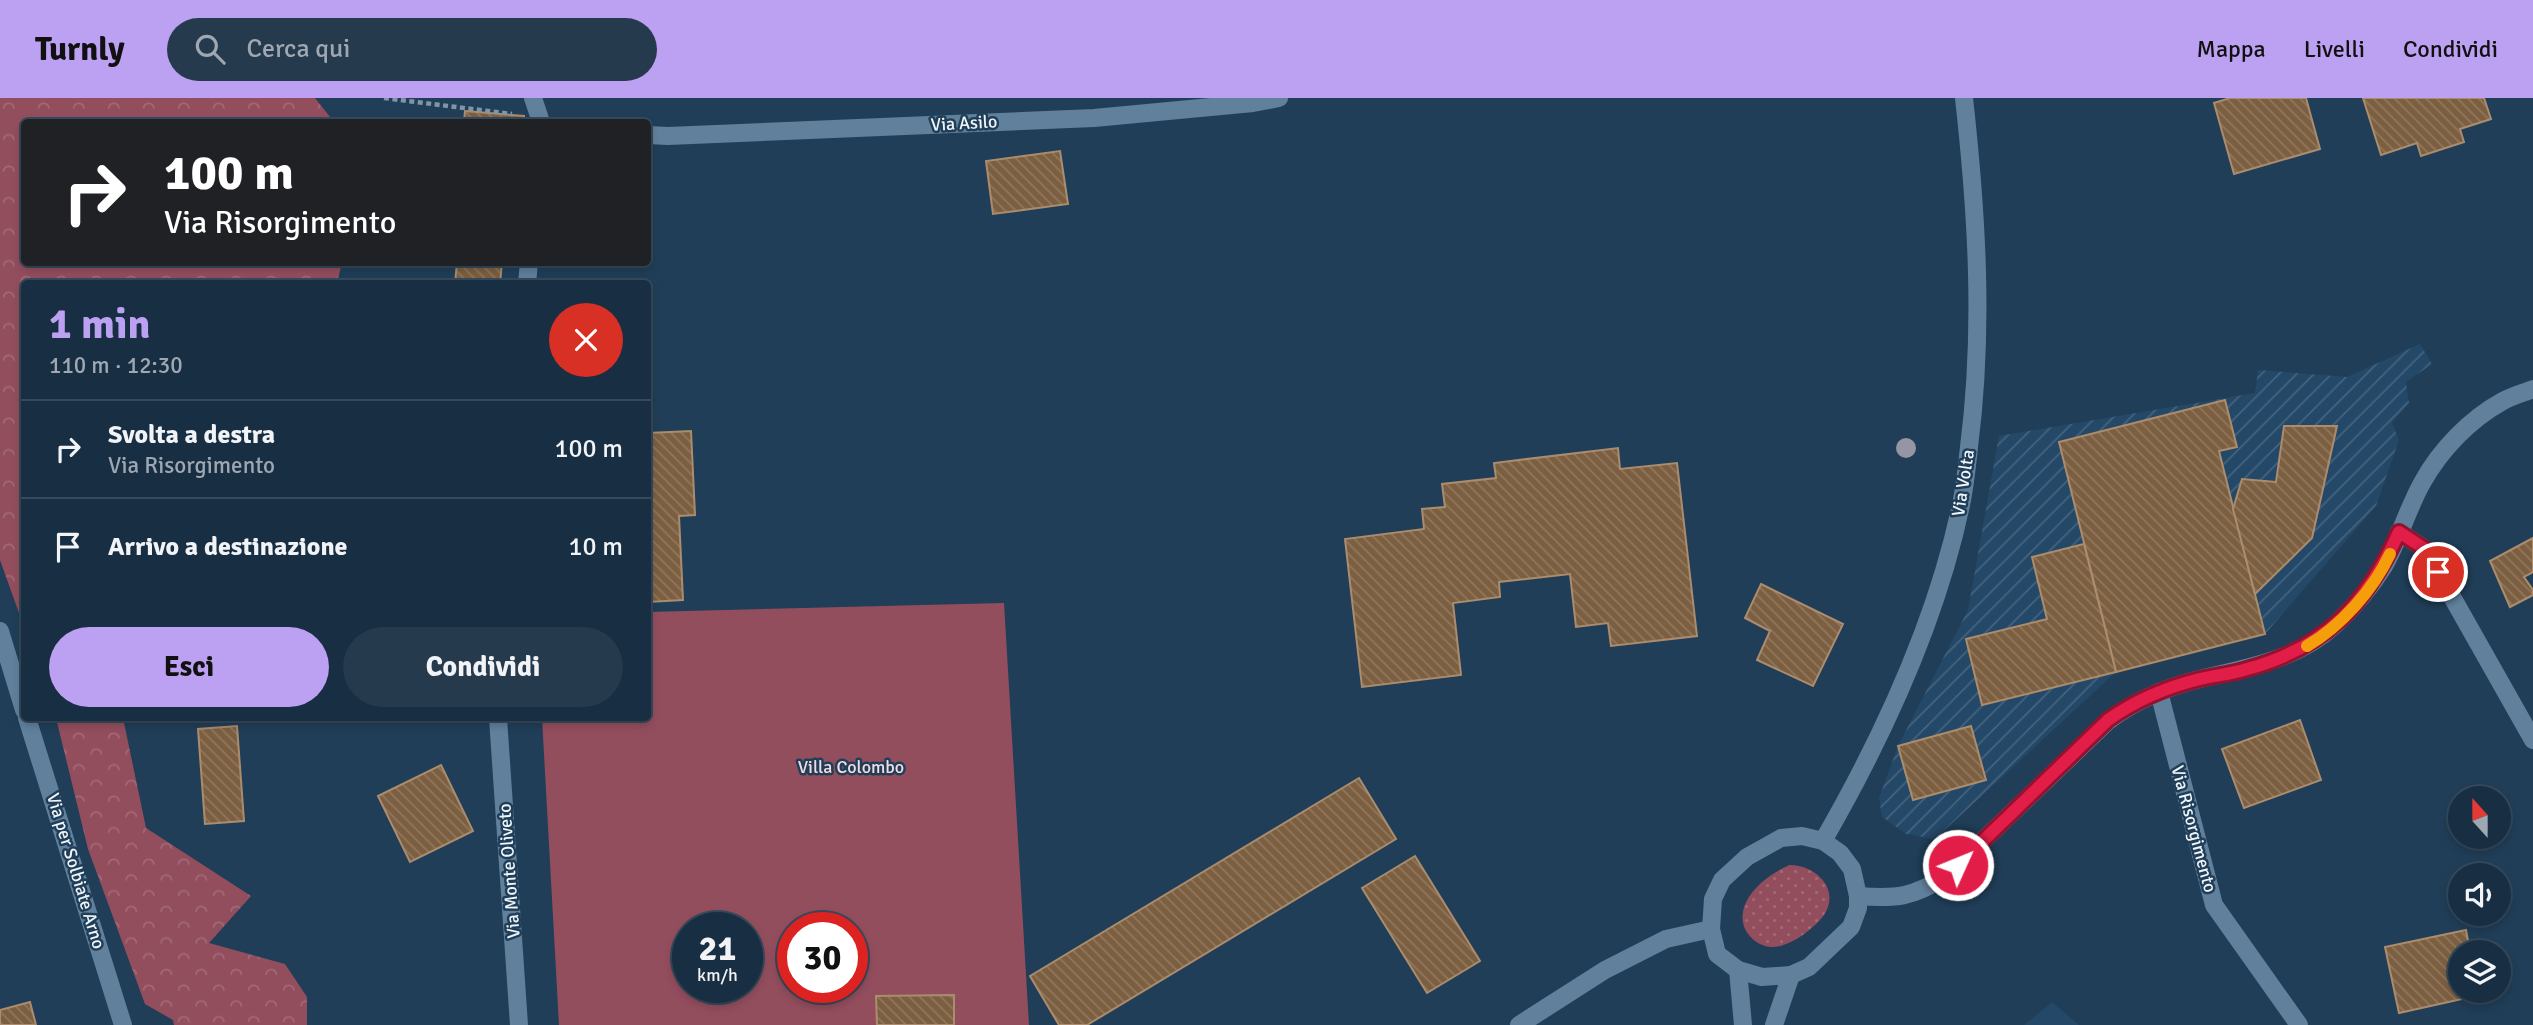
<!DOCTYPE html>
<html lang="it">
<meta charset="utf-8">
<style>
body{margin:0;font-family:Signika,sans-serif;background:#253a4d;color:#f1f3f6;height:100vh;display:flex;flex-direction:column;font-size:26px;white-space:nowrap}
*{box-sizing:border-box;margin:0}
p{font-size:23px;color:#9fa8b2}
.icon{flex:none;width:38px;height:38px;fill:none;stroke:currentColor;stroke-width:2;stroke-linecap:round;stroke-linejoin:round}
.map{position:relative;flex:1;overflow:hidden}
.drawer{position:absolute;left:21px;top:182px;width:630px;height:441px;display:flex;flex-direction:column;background:#182e42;border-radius:7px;box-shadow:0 4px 10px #0003,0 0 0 2px #364a5b}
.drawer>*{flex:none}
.guide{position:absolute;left:21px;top:21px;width:630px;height:147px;border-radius:7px;box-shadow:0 4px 10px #0003,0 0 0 2px #364a5b;background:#202124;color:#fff;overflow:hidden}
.needle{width:46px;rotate:339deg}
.tools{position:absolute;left:2448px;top:688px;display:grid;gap:14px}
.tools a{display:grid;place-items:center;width:63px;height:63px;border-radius:50%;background:#182e42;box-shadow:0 4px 10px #0003,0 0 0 2px #364a5b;font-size:35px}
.speed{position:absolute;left:672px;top:814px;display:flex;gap:14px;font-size:35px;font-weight:700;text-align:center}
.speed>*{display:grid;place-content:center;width:91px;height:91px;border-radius:50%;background:#182e42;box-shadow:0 4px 10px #0003,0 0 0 2px #364a5b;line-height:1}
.speed small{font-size:18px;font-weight:400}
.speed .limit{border:10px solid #d22;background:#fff;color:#111}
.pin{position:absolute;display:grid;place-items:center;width:60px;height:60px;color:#fff;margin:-30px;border:4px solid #fff;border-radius:50%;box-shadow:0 2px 7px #0007}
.me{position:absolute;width:77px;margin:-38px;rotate:46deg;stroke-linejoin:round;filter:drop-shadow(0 0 5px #0008)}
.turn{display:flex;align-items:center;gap:24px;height:147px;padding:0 28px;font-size:32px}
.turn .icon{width:91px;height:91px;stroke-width:2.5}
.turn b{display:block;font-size:49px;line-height:60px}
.round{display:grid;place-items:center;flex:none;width:74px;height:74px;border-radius:37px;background:#253a4d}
.head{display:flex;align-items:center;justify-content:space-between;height:119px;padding:0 28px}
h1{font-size:42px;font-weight:700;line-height:52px;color:#bca0f2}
.action{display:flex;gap:14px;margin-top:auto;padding:14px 28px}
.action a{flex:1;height:80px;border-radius:42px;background:#bca0f2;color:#111;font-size:28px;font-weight:700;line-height:80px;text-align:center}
.action a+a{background:#253a4d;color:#f1f3f6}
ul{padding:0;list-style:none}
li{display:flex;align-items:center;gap:21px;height:98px;padding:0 28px;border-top:2px solid #364a5b}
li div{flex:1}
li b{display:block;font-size:26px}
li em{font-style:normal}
header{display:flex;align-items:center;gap:42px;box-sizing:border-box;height:98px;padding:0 35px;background:#bca0f2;color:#111}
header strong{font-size:33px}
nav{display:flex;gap:38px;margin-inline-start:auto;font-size:24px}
.search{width:490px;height:63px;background:#253a4d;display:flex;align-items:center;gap:18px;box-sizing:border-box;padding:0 24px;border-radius:38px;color:#9fa8b2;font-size:26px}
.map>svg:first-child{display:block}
</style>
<header>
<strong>Turnly</strong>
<div class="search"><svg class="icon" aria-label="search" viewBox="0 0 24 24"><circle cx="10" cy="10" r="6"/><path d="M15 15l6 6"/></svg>Cerca qui</div>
<nav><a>Mappa</a><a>Livelli</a><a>Condividi</a></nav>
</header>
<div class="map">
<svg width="2533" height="927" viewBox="0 0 2533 927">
<defs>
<pattern id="industrial-furrows" width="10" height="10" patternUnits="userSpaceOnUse" patternTransform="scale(1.75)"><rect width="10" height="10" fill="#244867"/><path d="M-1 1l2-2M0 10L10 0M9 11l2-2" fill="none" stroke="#44637e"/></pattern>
<pattern id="grass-dots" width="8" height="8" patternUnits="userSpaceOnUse" patternTransform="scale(1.75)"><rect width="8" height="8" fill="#934e5e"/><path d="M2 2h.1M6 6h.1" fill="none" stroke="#a26876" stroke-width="1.8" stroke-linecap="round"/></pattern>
<pattern id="forest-crowns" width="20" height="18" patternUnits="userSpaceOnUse" patternTransform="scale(1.75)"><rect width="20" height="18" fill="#934e5e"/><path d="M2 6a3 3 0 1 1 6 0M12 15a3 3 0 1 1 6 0" fill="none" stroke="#a26876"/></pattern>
<pattern id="building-back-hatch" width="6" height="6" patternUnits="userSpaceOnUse" patternTransform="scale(1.75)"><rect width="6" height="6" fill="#7c5f41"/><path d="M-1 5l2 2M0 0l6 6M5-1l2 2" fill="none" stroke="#8f775d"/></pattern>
</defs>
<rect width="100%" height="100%" fill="#203e58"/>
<path fill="#244867" d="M2052,904l27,23h-55z"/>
<path fill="url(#industrial-furrows)" d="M2420,246l12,20 -26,18 3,21 -17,20 7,17 -23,66 -111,128 -149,38 -181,167 -29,-5 -24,-17 -3,-19 19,-52 70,-136 31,-174 256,-43 3,-23 89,7z"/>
<path fill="url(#grass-dots)" d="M1790,767c25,0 51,24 34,50 -11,15 -40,37 -59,31 -9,-3 -16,-9 -20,-17 -12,-28 22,-55 45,-64z"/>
<g fill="url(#forest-crowns)">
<path d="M0,0h315l19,24h-310v140l318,1 -5,20 -313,1v343l-24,-67z"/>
<path d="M56,620h67l23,110 105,68 -42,47 76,21 22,33v28h-133l-1,-5 -28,-16 -57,-155z"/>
</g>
<path fill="#934e5e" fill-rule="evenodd" d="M1004,505l25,422h-470l-17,-307h106v-106zM688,830h59v59h-59zM793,830h59v59h-59z"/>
<g fill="url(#building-back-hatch)" stroke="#ab8c6d" stroke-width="2">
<path d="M2230,0h76l14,51 -86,25 -20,-71z"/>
<path d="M2363,0h121l7,21 -31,10 4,13 -43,14 -4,-13 -36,12z"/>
<path d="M465,13l59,5v6h-60z"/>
<path d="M1060,53l8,53 -75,10 -7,-53z"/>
<path d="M457,164h45l-2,22h-45z"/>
<path d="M2225,302l12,47 -18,4 46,183 -149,38 -57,-230z"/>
<path d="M2284,328h53l-25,112 -57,56 -22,-85 9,-30 34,3z"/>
<path d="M691,333l4,84 -16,1 4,84 -35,2v-169z"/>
<path d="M1618,350l2,21 57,-6 20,173 -86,10 -3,-23 -32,4 -6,-53 -71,8 1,15 -47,6 8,72 -99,12 -17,-148 79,-10 -2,-20 23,-2 -3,-23 54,-6 -2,-15z"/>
<path d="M2533,440v34l-9,5 9,13v5l-23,12 -20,-46z"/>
<path d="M2084,446l32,128 -134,33 -16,-66 81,-20 -15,-62z"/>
<path d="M1761,486l82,40 -30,62 -56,-26 13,-29 -25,-13z"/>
<path d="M2300,622l21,60 -77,28 -22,-59z"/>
<path d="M237,628l7,95 -39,3 -7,-95z"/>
<path d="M1971,628l15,54 -73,20 -15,-54z"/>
<path d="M441,667l32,66 -63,31 -32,-66z"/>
<path d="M1359,680l37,61 -309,186h-28l-29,-49z"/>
<path d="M1415,758l65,105 -53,32 -65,-105z"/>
<path d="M2466,832l4,22h-10v38h19l1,5 -81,18 -14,-66z"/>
<path d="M954,897v30h-77l-1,-29z"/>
<path d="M30,904l6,23h-36v-15z"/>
</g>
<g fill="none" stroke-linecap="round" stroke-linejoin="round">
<path stroke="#8295a6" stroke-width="4.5" stroke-dasharray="5 3.5" stroke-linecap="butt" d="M384,0l128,16"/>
<g stroke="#60809c" stroke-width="18">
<path d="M533,0l8,24"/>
<path d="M648,37l20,1 426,-18 159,-15 26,-5"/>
<path d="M527,186l2,-22"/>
<path d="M2399,434l26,17 108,191"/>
<path d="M0,533l24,79"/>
<path d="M2159,594l55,213 85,120"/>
<path d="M27,620l96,307"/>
<path d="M498,620l21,307"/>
<path d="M1858,798c40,3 54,1 87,-19l163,-156c28,-21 59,-34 92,-42 49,-12 98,-19 136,-55 18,-17 35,-37 48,-58 15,-26 23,-56 38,-83 18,-33 48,-64 81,-82 9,-5 20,-8 30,-12"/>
<path d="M1519,927l86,-55 61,-31 45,-10"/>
</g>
<g stroke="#60809c" stroke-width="18">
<path d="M1802,738l21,5 17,12 12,16 6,27v12l-7,19 -42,40 -18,8 -29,2 -24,-7 -21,-16 -6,-25 2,-30 9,-19 25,-23 34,-19z"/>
<path d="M1823,743c60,-104 113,-218 138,-336 4,-19 6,-39 8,-58 15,-117 8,-232 -5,-349"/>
<path d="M1738,872l5,55"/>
<path d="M1774,927l17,-50"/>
</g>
</g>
<circle fill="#9595a3" cx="1906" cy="350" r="10"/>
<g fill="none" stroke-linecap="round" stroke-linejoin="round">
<defs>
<path id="route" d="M1958,767l150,-145c28,-20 59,-33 92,-41 16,-4 32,-5 47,-10 78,-21 120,-65 152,-137l26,17 13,23"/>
</defs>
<use href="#route" stroke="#92132f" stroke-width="18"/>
<use href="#route" stroke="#e11d48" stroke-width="12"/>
<path stroke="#f59e0b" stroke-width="12" d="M2307,548c34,-20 66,-56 83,-92"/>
</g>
<g text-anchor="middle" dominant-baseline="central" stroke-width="5" stroke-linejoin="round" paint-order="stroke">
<g font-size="18" fill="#eef5fb" stroke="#203e58">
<text transform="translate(964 25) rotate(-3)">Via Asilo</text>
<text transform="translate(1963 385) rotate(-81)">Via Volta</text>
<text transform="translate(2194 731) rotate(75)">Via Risorgimento</text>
<text transform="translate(76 773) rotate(73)">Via per Solbiate Arno</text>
<text transform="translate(509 773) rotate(-94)">Via Monte Oliveto</text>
</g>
<g font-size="18" fill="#f5dce0" stroke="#203e58">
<text x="851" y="669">Villa Colombo</text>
</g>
</g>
</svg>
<div class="tools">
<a><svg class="needle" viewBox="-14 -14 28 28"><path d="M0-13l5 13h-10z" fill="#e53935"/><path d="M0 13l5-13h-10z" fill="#9fa8b2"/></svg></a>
<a><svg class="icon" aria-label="sound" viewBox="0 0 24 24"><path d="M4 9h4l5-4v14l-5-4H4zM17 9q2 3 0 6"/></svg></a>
<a><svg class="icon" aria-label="layers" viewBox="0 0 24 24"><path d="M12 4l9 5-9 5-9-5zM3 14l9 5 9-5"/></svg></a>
</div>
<div class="speed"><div>21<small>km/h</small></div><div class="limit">30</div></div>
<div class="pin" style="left:2438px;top:474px;background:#d93025"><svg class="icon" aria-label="arrive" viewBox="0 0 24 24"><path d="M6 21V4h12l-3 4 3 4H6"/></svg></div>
<svg class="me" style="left:1958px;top:767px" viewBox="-20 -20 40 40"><circle r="17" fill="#e11d48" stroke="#fff" stroke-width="3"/><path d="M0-11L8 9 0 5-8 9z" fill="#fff"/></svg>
<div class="guide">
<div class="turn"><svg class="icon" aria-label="right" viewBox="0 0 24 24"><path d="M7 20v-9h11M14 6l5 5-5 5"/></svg><div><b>100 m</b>Via Risorgimento</div></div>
</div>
<section class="drawer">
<div class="head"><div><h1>1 min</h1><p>110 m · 12:30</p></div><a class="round" style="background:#d93025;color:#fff"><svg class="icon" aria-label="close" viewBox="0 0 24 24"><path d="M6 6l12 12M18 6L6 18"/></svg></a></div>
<ul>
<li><svg class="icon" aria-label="right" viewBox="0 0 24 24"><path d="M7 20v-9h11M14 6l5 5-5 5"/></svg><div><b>Svolta a destra</b><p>Via Risorgimento</p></div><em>100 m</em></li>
<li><svg class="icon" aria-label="arrive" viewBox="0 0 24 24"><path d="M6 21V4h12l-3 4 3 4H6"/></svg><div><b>Arrivo a destinazione</b></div><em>10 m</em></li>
</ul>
<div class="action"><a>Esci</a><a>Condividi</a></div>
</section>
</div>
